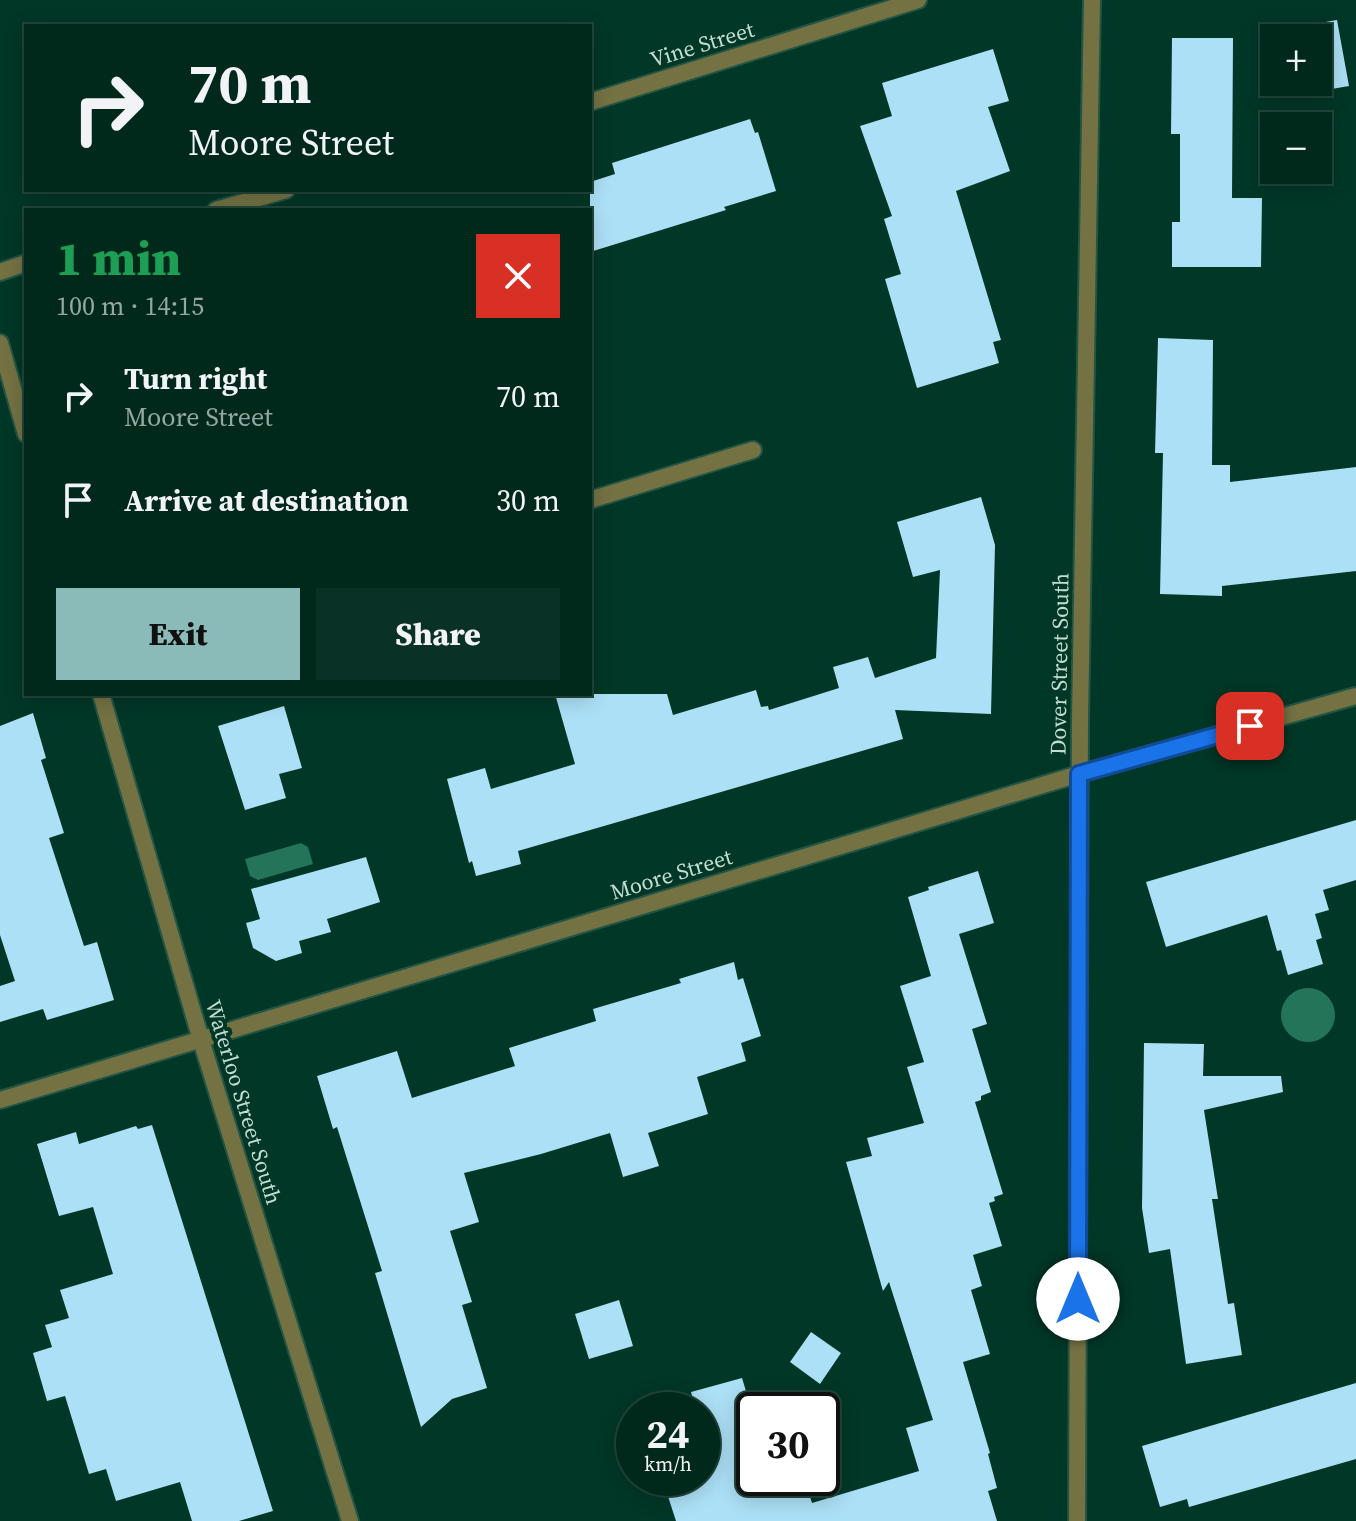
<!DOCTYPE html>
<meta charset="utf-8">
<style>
body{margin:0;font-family:"Source Serif 4",serif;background:#0a3125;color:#f1f3f6;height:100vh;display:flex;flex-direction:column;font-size:30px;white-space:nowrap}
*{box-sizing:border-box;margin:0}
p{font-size:26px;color:#95a6a3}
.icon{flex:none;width:44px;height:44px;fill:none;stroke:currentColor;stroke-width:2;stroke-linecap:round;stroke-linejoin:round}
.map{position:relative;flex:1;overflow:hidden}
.sheet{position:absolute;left:24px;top:208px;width:568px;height:488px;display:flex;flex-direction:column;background:#00291c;border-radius:0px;box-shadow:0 4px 20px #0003,0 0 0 2px #22453b}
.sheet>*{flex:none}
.hud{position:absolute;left:24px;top:24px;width:568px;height:168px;border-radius:0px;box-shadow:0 4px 20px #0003,0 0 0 2px #22453b;background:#00291c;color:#f1f3f6;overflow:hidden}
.tools{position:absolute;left:1260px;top:24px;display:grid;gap:16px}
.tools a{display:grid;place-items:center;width:72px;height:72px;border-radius:0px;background:#00291c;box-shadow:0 4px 20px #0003,0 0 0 2px #22453b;font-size:40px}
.speed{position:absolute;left:616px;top:1392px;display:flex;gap:16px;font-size:40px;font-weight:700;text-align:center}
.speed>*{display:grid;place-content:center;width:104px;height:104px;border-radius:50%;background:#00291c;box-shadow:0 4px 20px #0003,0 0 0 2px #22453b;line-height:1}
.speed small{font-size:20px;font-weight:400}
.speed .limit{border:4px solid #111;border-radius:12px;background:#fff;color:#111}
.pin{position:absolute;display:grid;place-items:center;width:68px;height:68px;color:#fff;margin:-34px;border-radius:16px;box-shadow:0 4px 12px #0006}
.me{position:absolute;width:88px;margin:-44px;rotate:0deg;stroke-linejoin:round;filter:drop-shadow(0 0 6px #0008)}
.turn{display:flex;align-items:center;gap:28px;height:168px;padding:0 32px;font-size:36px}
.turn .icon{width:104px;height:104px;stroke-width:2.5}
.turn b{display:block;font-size:56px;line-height:68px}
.round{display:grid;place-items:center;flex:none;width:84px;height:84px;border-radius:0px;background:#0a3125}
.head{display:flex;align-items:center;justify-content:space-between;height:136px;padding:0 32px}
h1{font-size:48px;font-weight:800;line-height:60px;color:#1e9e55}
.button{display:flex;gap:16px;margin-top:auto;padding:16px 32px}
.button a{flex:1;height:92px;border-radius:0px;background:#8bbbb9;color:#111;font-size:32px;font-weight:800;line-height:92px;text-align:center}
.button a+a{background:#0a3125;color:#f1f3f6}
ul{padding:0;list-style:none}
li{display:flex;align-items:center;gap:24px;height:104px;padding:0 32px}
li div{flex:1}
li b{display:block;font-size:30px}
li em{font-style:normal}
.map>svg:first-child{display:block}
</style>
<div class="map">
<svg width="1356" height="1521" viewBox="0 0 1356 1521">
<rect width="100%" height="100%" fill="#003726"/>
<g fill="#237458">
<path d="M301,843l7,4 5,17 -55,16 -8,-4 -5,-17z"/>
<circle cx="1308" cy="1015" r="27"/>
</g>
<g fill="#ace0f6">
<path d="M1337,20l12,66 -52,9 -2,-13h23v-44h-31l-2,-9z"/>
<path d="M1172,38h61l-1,160h30l-1,69h-89v-45h8v-88h-9z"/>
<path d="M993,49l16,52 -21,6 22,64 -54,20 45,149 -8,2 6,21 -82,25 -32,-109 16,-5 -17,-55 8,-3 -32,-90 32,-10 -10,-33z"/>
<path d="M750,119l5,14 3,-1 18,59 -52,16 2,3 -136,42v-70l25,-8 -3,-11z"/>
<path d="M1158,338l55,2 -1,125h18v17l126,-15v104l-134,15v10l-62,-2 3,-141h-8z"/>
<path d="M981,497l14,48 -4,169 -96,-4 8,29 -385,112 3,13 -45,12 -4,-15 -3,2 -22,-84 38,-11 6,21 84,-25 -20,-70h112l6,21 83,-25 5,17 7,-1 1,4 70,-22 -6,-21 35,-10 7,21 61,-20 4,-88 -27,7 -16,-55z"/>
<path d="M284,706l18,62 -23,6 7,24 -41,12 -27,-84z"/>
<path d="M33,713l13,45 -5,2 23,73 -15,5 35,108 13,-4 17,58 -67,20 -4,-11 -43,13v-36l15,-5 -15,-46v-209z"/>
<path d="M1356,820v60l-33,10 6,20 -14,4 7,24 -6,2 7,24 -35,11 -7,-25 -4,1 -10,-36 -101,32 -20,-65z"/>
<path d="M366,857l14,45 -53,17 4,13 -32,9 3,12 -26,8 -23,-13 -7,-25 14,-4 -9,-30z"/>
<path d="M978,871l16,52 -35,11 28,90 -15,5 19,63 -10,4v4l-6,2 28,92 -9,3 1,4 -6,2 13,43 -29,9 9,31 -11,4 19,64 -27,8 27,91 -2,1 9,34 -9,3 9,30h-321l-14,-43h40v-68h-6l-5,-18 51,-14 12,39v61h50l8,25 107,-32 -13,-43 27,-8 -44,-138 -6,9 -37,-129 26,-6 -5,-18 57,-15 -17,-56 17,-5 -24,-76 31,-10 -23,-79 21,-7 -1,-3z"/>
<path d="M734,962l4,18 5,-2 18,58 -20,7 5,18 -49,16 11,37 -60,19 11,33 -36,11 -13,-44 -69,21 -77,19 15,49 -29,9 22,71 -10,3 25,83 -35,11 -31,28 -46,-154 7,-2 -45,-144 -4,2 -16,-53 80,-25 15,47 103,-32 -6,-18 87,-27 -3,-12 88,-26 -2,-4z"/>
<path d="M1144,1043l60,1 -1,32h78l2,16 -79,18 14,89h-6l16,105 6,-1 8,52 -56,9 -16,-115 -21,4 -7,-45z"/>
<path d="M152,1125l121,386 -34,10h-47l-12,-39 -64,19 -10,-32 -17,5 -24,-78 -18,5 -14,-48 19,-6 -7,-22 24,-7 -9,-28 53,-16 -20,-67 -34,9 -22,-72 39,-12 3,12 57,-18 2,3z"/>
<path d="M619,1300l14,46 -44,13 -14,-45z"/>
<path d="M811,1332l30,21 -21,31 -30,-22z"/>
<path d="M1356,1383v76l-167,48 -2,-8 -27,8 -18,-61z"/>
</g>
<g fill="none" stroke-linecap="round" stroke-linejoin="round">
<defs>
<path id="service" d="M590,500l163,-50"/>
<g id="minor">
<path d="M590,102l328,-102"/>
<path d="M216,210l70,-20"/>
<path d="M0,272l26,-9"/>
<path d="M0,343l26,91"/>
<path d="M101,694l100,346 149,481"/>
<path d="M0,1100l1079,-326 277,-78"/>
<path d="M1077,1521l3,-801 12,-720"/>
</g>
</defs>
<use href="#service" stroke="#235545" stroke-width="20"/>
<use href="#minor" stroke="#235545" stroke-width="20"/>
<use href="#service" stroke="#747243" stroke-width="16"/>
<use href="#minor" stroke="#747243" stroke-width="16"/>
</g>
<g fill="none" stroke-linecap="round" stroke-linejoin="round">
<defs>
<path id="route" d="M1078,1299l1,-525 171,-48"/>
</defs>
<use href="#route" stroke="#114b97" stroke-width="20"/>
<use href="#route" stroke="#1a73e8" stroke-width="14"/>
</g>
<g text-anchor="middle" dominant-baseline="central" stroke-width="8" stroke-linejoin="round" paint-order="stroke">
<g font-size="22" fill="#c4ddd2" stroke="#003726">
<text transform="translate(702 44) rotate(-17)">Vine Street</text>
<text transform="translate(1059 664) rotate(-89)">Dover Street South</text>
<text transform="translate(671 874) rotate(-17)">Moore Street</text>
<text transform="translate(244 1102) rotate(73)">Waterloo Street South</text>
</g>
</g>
</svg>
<div class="tools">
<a>+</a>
<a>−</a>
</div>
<div class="speed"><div>24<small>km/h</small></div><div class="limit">30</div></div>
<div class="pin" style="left:1250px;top:726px;background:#d93025"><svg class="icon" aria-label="arrive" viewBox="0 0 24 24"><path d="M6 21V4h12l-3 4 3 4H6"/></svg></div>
<svg class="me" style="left:1078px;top:1299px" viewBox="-20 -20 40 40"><circle r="19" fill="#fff"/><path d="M0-13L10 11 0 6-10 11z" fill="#1a73e8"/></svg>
<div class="hud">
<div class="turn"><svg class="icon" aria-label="right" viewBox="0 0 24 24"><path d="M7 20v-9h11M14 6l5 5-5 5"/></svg><div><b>70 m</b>Moore Street</div></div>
</div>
<section class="sheet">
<div class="head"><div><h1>1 min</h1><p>100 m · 14:15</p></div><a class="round" style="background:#d93025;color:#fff"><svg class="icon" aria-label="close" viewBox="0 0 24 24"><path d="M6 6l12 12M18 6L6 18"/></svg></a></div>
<ul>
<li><svg class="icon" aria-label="right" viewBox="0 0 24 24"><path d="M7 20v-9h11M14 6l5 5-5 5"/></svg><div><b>Turn right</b><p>Moore Street</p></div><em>70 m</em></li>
<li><svg class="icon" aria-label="arrive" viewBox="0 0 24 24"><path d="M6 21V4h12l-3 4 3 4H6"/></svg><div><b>Arrive at destination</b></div><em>30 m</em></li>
</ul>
<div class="button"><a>Exit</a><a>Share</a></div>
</section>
</div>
